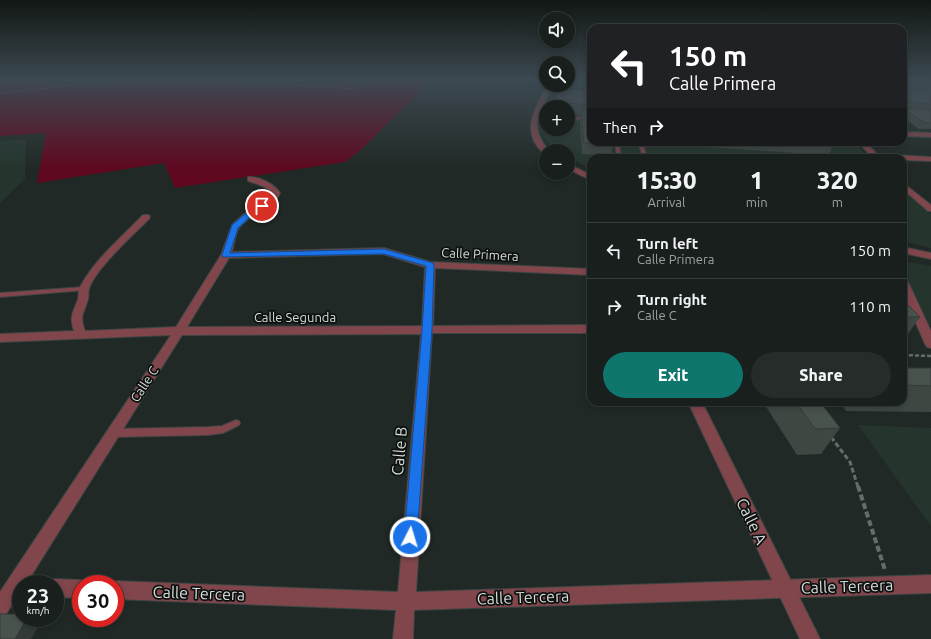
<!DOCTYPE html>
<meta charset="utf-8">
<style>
body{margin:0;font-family:Ubuntu,sans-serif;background:#252c29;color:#f1f3f6;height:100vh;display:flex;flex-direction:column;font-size:15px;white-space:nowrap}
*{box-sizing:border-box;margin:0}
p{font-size:13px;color:#9fa2a3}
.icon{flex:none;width:22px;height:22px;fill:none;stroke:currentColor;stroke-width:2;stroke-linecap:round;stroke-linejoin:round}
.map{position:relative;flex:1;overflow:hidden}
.panel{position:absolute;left:587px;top:154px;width:320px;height:252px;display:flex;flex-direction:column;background:#181f1c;border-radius:12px;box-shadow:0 2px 6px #0003,0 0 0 1px #363d3b}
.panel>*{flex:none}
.guide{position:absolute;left:587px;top:24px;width:320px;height:122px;border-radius:12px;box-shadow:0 2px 6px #0003,0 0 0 1px #363d3b;background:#202124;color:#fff;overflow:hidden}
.fabs{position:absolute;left:539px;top:12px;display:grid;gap:8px}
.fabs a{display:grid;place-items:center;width:36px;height:36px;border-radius:50%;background:#181f1c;box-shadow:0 2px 6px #0003,0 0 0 1px #363d3b;font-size:20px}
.speed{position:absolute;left:12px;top:575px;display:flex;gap:8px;font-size:20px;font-weight:700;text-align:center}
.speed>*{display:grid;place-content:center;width:52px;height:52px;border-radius:50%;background:#181f1c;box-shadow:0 2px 6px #0003,0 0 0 1px #363d3b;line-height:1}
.speed small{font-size:10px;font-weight:400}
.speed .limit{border:6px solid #d22;background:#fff;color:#111}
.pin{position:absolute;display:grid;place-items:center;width:34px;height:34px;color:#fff;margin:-17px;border:2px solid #fff;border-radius:50%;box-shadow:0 1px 4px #0007}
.me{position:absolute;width:44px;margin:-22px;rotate:5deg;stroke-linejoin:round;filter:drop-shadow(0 0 3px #0008)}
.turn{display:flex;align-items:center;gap:14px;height:84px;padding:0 16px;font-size:18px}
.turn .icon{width:52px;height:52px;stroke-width:2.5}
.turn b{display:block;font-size:28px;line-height:34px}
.then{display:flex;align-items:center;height:38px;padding:0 16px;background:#0003;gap:8px;font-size:15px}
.eta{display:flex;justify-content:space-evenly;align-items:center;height:68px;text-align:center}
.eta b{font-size:24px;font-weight:800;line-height:28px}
.cta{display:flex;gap:8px;margin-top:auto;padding:8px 16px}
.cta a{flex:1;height:46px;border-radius:24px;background:#0f766e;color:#fff;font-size:16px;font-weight:800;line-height:46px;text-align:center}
.cta a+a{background:#252c29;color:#f1f3f6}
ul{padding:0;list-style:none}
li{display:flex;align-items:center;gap:12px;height:56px;padding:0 16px;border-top:1px solid #363d3b}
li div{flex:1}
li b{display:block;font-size:15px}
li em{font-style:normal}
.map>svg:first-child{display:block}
</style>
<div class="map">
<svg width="931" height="639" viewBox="0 0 931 639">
<rect width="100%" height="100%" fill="#202925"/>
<g fill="#25352d" fill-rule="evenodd">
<path d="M568,79h23v63h262l17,16h-279v11l-23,-12v-6h-12l-18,-21 15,-45h15zM546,107h22v22h-22z"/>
<path d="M26,139l-1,40 -25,24v-62z"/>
<path d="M903,188l28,26v34l-28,-7z"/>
<path d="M903,261l28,5v61l-28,-54z"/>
<path d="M858,425l73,3v98z"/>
</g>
<path fill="#5f081f" d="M0,79h432l-70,70 -17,13 -170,26 -11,-25 -127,20 9,-50 -46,3z"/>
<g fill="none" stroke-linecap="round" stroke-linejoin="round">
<defs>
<g id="service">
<path d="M583,116l8,1v2l-8,-1 -12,4 -1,4 -2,1v-7z"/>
<path d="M615,142h4l2,16h-4z"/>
<path d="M638,142h4l4,12 -2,4h-4l2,-4z"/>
<path d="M84,287l3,2 -1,1 -86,7v-4z"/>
<path d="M236,420l3,1 1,2 -1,2 -16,8 -15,2 -96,2 -3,-1 -1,-3 1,-3 3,-1 96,-2 14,-1z"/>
</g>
<g id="minor">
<path d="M903,132l28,1v4l-28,-1z"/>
<path d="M858,142h7l12,12 54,3v4l-28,-1v-2h-30z"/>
<path d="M248,177c11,-1 26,7 32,16 -6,17 -31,20 -41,35 -4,6 -5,17 -7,24l152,-4 47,14 160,7v6l-156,-7 -2,58 158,-1v8h-159l-16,259 515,-17v18l-517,17 -1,29h-20l3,-29 -281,-11v-15h-6l6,-3 283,11 23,-258 -239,1 -156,249h-5v7l-15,23 -6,3v-25l171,-257 -171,7v-8l74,-3c-5,-15 -1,-18 4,-32 1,-4 0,-8 2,-12 15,-28 41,-49 63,-72h6l1,2 -1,2c-16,16 -54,50 -60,70 -1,3 0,7 -1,10 -4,15 -9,15 -3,32l91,-4 45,-72 11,-30 13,-12 25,-15 2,-5c-6,-7 -15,-9 -24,-12zM383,254l42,13 -3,59 -235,1 42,-69z"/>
<path d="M903,183l28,22v6h-3l-25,-22z"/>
<path d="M903,247l28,6v6l-28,-6z"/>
<path d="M903,279l5,3 23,49v17l-4,-1 -2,-3 -22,-51z"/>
<path d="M55,579l26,1 7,4h-7v14l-26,-1v-13h-7l1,-2z"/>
</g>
<g id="tertiary">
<path d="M547,85h6c-12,26 -26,40 -4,66h-3v3c-4,-1 -6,-5 -9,-8 -15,-20 2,-43 10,-61z"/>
<path d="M568,164l23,11v5l-23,-11z"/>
<path d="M688,402h14l118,237h-20z"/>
</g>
</defs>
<use href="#service" stroke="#3d4642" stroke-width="2"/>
<use href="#minor" stroke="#3d4642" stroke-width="2"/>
<use href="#tertiary" stroke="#3d4642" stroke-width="2"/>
<g stroke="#656d6a" stroke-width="1" stroke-dasharray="2 1" stroke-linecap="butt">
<path d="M204,79l151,10 24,-10"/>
<path d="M1,93l126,-14"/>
</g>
<path stroke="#656d6a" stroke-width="2.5" stroke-dasharray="4 2" stroke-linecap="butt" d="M903,355l28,1"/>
<path stroke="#656d6a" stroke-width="3" stroke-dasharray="5 2.5" stroke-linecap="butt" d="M831,437l19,25 8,25"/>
<path stroke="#656d6a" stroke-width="4" stroke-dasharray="6 3" stroke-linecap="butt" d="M858,486l27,84"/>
<use href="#service" fill="#81454c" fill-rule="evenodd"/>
<use href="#minor" fill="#81454c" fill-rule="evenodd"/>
<use href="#tertiary" fill="#81454c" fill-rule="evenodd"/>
</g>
<g fill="#3f4743">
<path d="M903,79l28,3v8l-25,-1v1h25v20l-26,-2h1l25,2v19h-12l-16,-12z"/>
<path d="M591,91v51l22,2 -2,12 -29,-2 -2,-33 1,-6 -13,-1v-7h-13l1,-5z"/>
<path d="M673,142h161l-5,13 -155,-10z"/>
<path d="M903,301l17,16 -17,24z"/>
<path d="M903,368h28v44l-85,-1 -6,-9h63z"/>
<path d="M763,402h57l20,26 -19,26 -24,1z"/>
</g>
<path fill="#333a37" d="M27,618h8l6,4 -10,17h-16z"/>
<g fill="#49534e" stroke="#333a37">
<path d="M903,79h23l5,3v2l-25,-1 -2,1 2,6h25v14l-25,-2 -1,5 1,1 25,2v13l-8,-1 -16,-11h-4z"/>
<path d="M559,89l32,2v14l-35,-3z"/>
<path d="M581,110h10v32h21l1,2 -29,-1z"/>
<path d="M903,301h1l16,16h-17z"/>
<path d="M903,368h28v18l-28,-1z"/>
<path d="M796,402h24l20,26 -25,1z"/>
<path d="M0,614h21v4h6l-12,21h-15z"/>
</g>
<linearGradient id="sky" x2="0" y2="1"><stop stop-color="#121714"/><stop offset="0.47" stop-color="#3c4951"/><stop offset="1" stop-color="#3c4951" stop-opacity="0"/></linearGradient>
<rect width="931" height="169" fill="url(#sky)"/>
<path fill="#1a73e8" stroke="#114b97" d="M262,204l3,1v3l-15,9 -12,11 -8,25 154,-4 49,14 1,2 -2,65 -15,207 -2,5 -5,2 -4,-2 -2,-5 18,-207 4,-64 -42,-12 -161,3 -1,-2 10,-30 13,-11z"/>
<g text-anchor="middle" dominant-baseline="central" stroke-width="3.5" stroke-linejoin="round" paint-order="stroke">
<g font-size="13" fill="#d6dcd9" stroke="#0d110f">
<text transform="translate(480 254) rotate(3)">Calle Primera</text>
<text x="295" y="317">Calle Segunda</text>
<text transform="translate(144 384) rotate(-57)">Calle C</text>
</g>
<g font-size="16" fill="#d6dcd9" stroke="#0d110f">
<text transform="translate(399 451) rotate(-85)">Calle B</text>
<text transform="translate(752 521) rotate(64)">Calle A</text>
<text transform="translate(847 586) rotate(-2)">Calle Tercera</text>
<text transform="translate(199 593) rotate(2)">Calle Tercera</text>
<text transform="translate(523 597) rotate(-2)">Calle Tercera</text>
</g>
</g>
</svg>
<div class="fabs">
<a><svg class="icon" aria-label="sound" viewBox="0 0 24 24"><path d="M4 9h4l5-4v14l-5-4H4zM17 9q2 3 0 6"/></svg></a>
<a><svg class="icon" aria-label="search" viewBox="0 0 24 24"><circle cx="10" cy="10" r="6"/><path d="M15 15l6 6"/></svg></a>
<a>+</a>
<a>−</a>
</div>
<div class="speed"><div>23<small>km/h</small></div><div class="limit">30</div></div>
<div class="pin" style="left:262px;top:206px;background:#d93025"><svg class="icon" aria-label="arrive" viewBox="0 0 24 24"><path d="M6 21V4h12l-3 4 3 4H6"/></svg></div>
<svg class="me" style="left:410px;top:537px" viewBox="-20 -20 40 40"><circle r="17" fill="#1a73e8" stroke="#fff" stroke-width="3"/><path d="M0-11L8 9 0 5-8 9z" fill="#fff"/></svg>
<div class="guide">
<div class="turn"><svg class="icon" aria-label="left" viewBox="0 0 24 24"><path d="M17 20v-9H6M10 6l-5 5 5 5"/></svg><div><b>150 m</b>Calle Primera</div></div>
<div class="then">Then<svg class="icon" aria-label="right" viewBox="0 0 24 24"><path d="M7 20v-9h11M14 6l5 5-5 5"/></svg></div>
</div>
<section class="panel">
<div class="eta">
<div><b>15:30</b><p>Arrival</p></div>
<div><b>1</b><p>min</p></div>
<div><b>320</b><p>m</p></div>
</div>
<ul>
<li><svg class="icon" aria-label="left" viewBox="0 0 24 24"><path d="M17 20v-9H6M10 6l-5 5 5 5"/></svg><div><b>Turn left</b><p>Calle Primera</p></div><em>150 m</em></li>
<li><svg class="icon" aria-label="right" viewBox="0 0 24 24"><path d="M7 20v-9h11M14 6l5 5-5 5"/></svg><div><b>Turn right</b><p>Calle C</p></div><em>110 m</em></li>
</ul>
<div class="cta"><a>Exit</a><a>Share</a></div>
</section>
</div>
